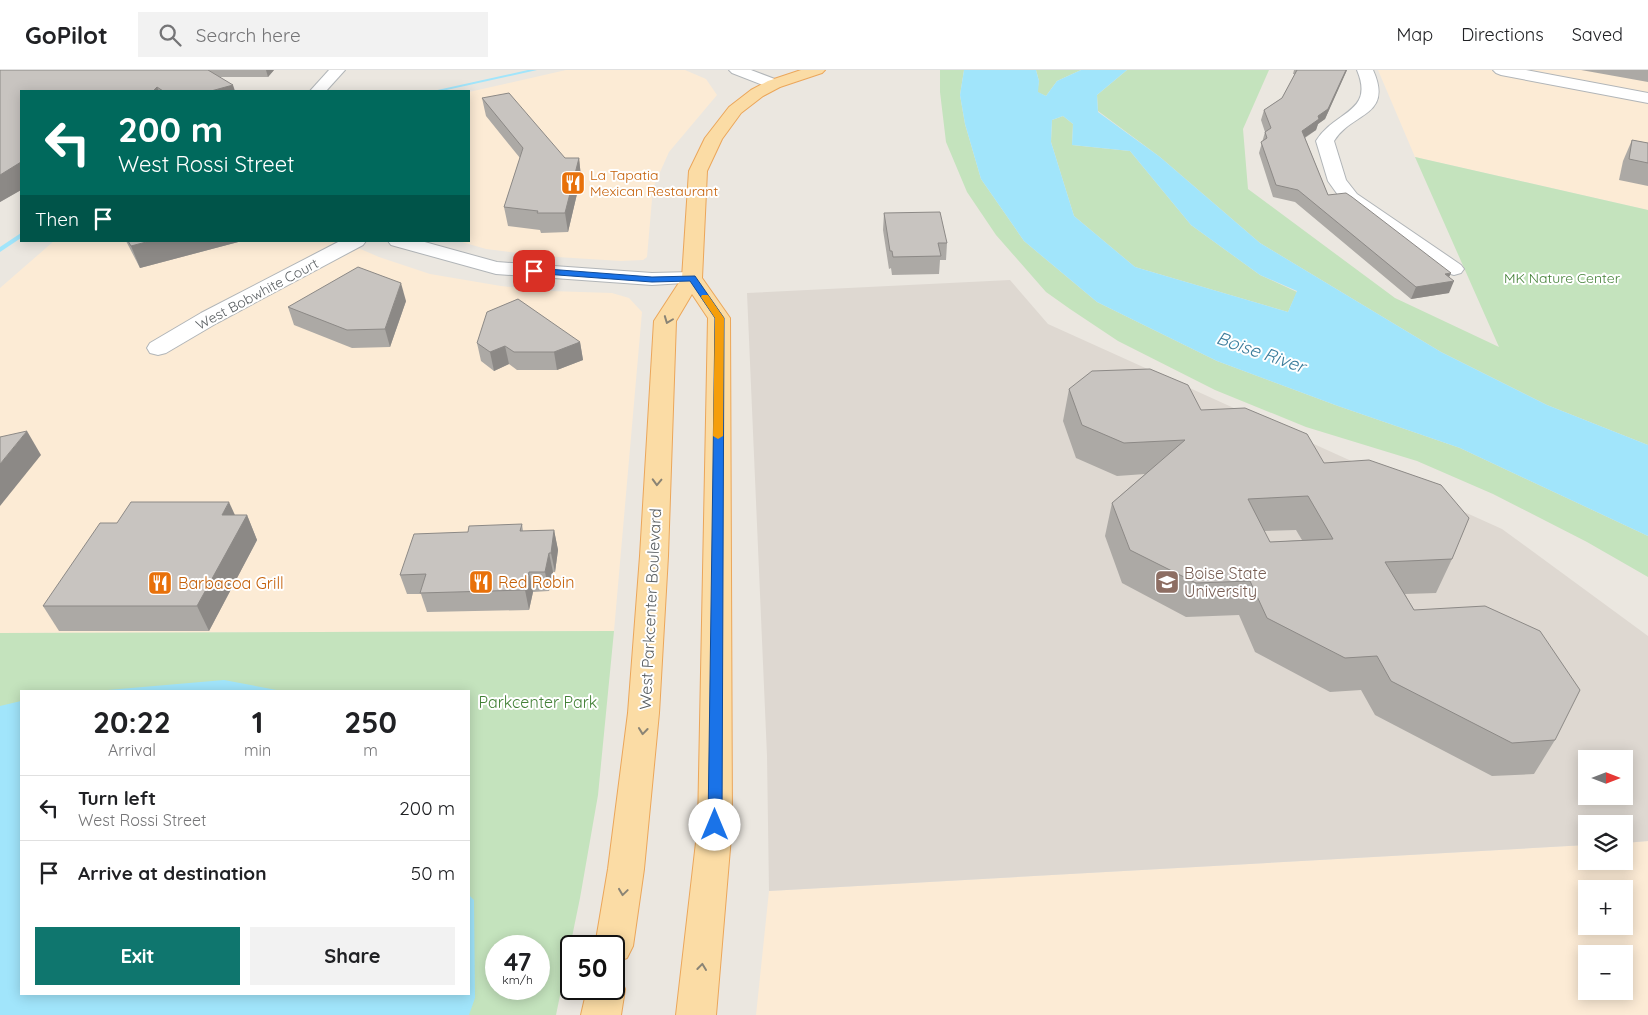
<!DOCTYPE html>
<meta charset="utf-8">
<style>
body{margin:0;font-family:Quicksand,sans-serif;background:#f2f2f2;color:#202124;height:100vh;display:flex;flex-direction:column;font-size:19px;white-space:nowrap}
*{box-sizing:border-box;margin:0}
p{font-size:16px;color:#757577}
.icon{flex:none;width:28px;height:28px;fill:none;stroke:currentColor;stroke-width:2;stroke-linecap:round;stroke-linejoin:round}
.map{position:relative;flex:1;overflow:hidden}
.side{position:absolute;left:20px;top:620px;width:450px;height:305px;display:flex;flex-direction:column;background:#fff;border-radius:0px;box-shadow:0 2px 12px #0003}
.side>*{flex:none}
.top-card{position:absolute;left:20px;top:20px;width:450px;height:152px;border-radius:0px;box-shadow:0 2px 12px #0003;background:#00695c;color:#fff;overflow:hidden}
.needle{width:32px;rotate:90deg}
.buttons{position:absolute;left:1578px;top:680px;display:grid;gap:10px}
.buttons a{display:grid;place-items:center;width:55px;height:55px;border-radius:0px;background:#fff;box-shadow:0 2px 12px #0003;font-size:25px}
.speed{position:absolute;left:485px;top:865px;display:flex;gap:10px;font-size:25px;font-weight:700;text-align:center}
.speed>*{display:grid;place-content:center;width:65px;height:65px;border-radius:50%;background:#fff;box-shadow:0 2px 12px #0003;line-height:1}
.speed small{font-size:12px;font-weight:400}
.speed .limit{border:2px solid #111;border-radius:8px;background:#fff;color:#111}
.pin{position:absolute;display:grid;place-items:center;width:42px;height:42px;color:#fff;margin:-21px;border-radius:10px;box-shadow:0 2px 8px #0006}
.me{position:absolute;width:55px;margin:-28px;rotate:0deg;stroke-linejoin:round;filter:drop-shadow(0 0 4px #0008)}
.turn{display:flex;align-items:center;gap:18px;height:105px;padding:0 15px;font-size:22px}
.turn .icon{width:65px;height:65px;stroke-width:2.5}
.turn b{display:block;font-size:35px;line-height:42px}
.then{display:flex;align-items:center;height:48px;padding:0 15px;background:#0003;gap:10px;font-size:19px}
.eta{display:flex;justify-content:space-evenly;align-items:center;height:85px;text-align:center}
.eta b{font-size:30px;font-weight:700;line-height:35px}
.button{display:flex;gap:10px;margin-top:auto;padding:10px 15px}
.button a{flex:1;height:58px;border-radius:0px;background:#0f766e;color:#fff;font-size:20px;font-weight:700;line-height:58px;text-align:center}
.button a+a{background:#f2f2f2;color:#202124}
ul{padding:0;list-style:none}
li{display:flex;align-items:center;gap:15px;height:65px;padding:0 15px;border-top:1px solid #e0e0e0}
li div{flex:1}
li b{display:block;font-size:19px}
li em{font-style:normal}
header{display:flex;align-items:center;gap:30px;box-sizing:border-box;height:70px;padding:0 25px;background:#fff;border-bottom:1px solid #e0e0e0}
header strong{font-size:24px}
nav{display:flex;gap:28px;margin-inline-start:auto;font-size:18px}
.search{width:350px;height:45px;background:#f2f2f2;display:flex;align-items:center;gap:12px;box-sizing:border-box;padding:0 18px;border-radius:0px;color:#757577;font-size:19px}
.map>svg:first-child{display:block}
</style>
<header>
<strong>GoPilot</strong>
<div class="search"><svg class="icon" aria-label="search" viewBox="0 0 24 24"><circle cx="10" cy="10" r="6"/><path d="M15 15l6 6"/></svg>Search here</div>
<nav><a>Map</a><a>Directions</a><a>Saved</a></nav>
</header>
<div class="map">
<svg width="1648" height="945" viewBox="0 0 1648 945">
<rect width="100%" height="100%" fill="#ebe7e0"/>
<g fill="#fcebd5" fill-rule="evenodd">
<path d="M566,0h119l21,9 11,16 -48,57 -16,36 -6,69 -4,3 -22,1 -80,-5 -55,-7 -28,-8h11v-149z"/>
<path d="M1378,0h270v140l-233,-53z"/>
<path d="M54,171h288l37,16 51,17 71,12 49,5 62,2 17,5 13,14 -28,319 -614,2v-345z"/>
<path d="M1648,771v174h-892l13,-124 817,-46v16h38v-18zM1586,819h38v37h-38zM1586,884h38v37h-38z"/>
</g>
<path fill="#ded8d1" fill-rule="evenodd" d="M1010,210l38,44 454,205 146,107v205l-24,2v-19h-38v21l-817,46 -2,-135 -20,-463zM1586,689h38v37h-38z"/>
<g fill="#c4e3bd" fill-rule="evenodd">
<path d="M940,0h24l-4,25 5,29 16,55 43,62 73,61 120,59 121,45 122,42 188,88v41l-61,-35 -94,-48 -76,-33 -111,-34 -91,-37 -97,-49 -48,-32 -24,-17 -50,-57 -29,-43 -21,-50 -6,-50z"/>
<path d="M1036,0h45l-24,11 -11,15 -9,-4 2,-11z"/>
<path d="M1127,0h142l-26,59 5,60 147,109 104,49 -84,-190 233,53v235l-101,-40 -106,-53 -181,-109 -100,-86 -62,-46 -1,-16z"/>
<path d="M1063,46l10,8 -1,21 58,6 61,74 69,50 37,17 -9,20 -153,-45 -61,-51 -23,-74 1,-22z"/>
<path d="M614,561l-16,164 -18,103 -24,117h-556v-382zM21,621h448v303h-448zM496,876h43v43h-43z"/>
</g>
<g fill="#a1e5fb" fill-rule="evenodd">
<path d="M964,0h72l3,11 -1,11 8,4 11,-15 24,-11h46l-30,25 1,17 62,45 100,86 181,109 106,53 101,40v91l-188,-88 -122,-42 -121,-45 -120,-59 -73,-61 -43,-62 -16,-55 -5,-29zM1063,46l10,8 -1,21 58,6 61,74 69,50 37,16 -9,21 -153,-45 -61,-51 -23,-74 1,-22z"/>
<path d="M224,610l58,11h-186z"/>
<path d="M21,631v293h448v-99l5,5 1,98 -6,17h-469v-309z"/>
</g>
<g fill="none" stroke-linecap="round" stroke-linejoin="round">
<g fill="#a1e5fb" fill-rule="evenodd">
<path d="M528,0h9l-95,21h-9z"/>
<path d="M21,163v5l-21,14v-5z"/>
</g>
<defs>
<g id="minor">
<path d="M329,0h16l-19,21h-16z"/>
<path d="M729,0h22l29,11 2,3 -2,3h-12l-36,-14z"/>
<path d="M1357,0h16c21,47 -22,42 -39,71l12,39 11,14 104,71 3,4 -3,4 -7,2 -7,-2 -104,-71 -15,-21 -12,-40c19,-31 59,-28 41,-71z"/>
<path d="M1493,0h33l122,23v10l-147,-28 -5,-2z"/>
<path d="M340,171h26l-3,4 -146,78 -51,30 -8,2 -8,-2 -3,-5 3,-5 51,-30z"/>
<path d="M388,171h33l76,21 155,11 40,-1 7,2 3,4 -3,4 -47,3 -156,-11 -105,-29z"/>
</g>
<g id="major">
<path d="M801,0h24l-3,3 -42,14 -17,9 -22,17 -19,26 -15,32 -5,107 28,40 2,507 -16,190h-40l22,-190 10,-507 -16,-24 -16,27 -8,235 -9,157 -15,156 -11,77 -6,12 -13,5v-17h-19l13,-77 20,-156 12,-157 14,-235 28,-43 7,-107 16,-33 24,-31 22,-17 17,-9z"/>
<path d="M614,904l6,2 5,13 -4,26h-40l6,-26h27z"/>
</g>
</defs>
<use href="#minor" stroke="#b1b5b8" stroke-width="2"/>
<use href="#major" stroke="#eba65a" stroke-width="2"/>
<use href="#minor" fill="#fff" fill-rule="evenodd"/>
<use href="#major" fill="#fbdca5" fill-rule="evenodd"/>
</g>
<g fill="#aca9a5" fill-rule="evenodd">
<path d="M0,0h274l-6,7h-49l16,14h-214v99l-21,12z"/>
<path d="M1294,0h53l-22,49 -7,5 -2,6 -11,8 23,57 121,82v16l-38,6 -116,-97 -22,-5 -14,-44 6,-21 -4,-12 3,-10 18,-12 13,-24h-2z"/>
<path d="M1581,0h67v12z"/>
<path d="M482,28l83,60h14l2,19 -13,55 -27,1 -1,-3 -32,-4 -4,-19 16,-49 -34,-42z"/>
<path d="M1632,70l16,3v43l-29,-6 4,-19z"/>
<path d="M884,143l63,30 -1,17h-6l-1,14 -47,1 -1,-7 -2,1 -6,-39z"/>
<path d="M126,171h116l-102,27z"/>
<path d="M406,231l-16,46 -38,1 -58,-23 -6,-18z"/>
<path d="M580,272l3,18 -26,10h-40l-8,-6 -15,7 -13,-10 -4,-18z"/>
<path d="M1069,319l132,21 123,53 128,96 -16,34 -31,1 9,16 141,130 -21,34 -42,2 -117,-61 -14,-25 -31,2 -75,-40 -16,-37 -53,2 -64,-34 -17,-47 7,-33 33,-29 -28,2 -41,-18 -13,-37zM1296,460l6,10 -32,2 -6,-11z"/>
<path d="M235,445h12l10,25 -48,91h-150l-16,-25 74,-83z"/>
<path d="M522,454l1,7 31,-1 4,20 -3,22h-2l-4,19 -16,1 -4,18 -102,2 -6,-18h-14l-7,-19 68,-43z"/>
</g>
<g fill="#8c8986">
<path d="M266,0h8l-6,7z"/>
<path d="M1346,0h1l-22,49 -7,5 -2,6 -17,11 3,-10 16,-15z"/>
<path d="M233,15l2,6h-24z"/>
<path d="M157,17l2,4h-6z"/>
<path d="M579,88l2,19 -13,55 -3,-19z"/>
<path d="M21,92v28l-21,12v-27z"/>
<path d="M150,171h92l-102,27 -9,-22z"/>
<path d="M1451,203l-4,9 7,-1 -5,12 -38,6 5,-12 29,-13z"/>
<path d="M401,213l5,18 -16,46 -5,-18z"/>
<path d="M580,272l3,18 -26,10 -3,-18z"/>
<path d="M505,276l4,18 -15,7 -4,-19z"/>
<path d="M27,361l14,24 -41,51v-42z"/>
<path d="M229,432l11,24 -18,-11z"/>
<path d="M247,445l10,25 -48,91 -12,-25z"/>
<path d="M554,460l4,20 -3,22 -4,-19z"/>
<path d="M549,483l4,19 -4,19 -4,-19z"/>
<path d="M529,502l4,20 -4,18 -4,-20z"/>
</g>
<g fill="#c8c4c0" stroke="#8c8986" fill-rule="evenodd">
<path d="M0,0h208l25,15 -22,6h-48l-6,-4 -4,4h-132v71l-21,13z"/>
<path d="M1297,0h49l-18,39 -10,7 1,3 -17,12 26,64 18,-2 6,4 99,76 -6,1 9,7 -38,6 -118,-97 -22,-5 -15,-43 6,-4 -2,-6 6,-4 -7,-18 18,-12z"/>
<path d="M509,23l56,65h14l-14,55h-28l1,-2 -34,-4 19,-59 -41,-50z"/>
<path d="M1632,70l16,3v20l-19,-4z"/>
<path d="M940,142l7,31h-9l3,13 -48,1 -1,-6h-2l-6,-38z"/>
<path d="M128,171h22l-19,5z"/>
<path d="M358,197l43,16 -16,46 -38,1 -59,-23z"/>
<path d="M518,229l62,43 -26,10h-40l-9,-6 -15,6 -13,-9 10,-31z"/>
<path d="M1150,299l38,16 13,25 44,-2 62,26 17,29 45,-3 72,25 28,33 -17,41 -67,3 29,48 71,-4 55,25 40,59 -25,50 -43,3 -121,-62 -14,-25 -32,2 -78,-40 -17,-37 -54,2 -66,-33 -18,-47 73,-63 -61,3 -42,-18 -13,-36 23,-18zM1308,426l25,43 -63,3 -22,-43z"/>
<path d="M27,361l-27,33v-27z"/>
<path d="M131,432h98l-7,13h25l-50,91h-154l57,-83h17z"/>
<path d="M522,454l-2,7 34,-1 -3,23h-2l-4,19h-16l-4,18 -105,3 6,-19 -26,1 14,-41 54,-2 1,-6z"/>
</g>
<defs><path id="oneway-chevron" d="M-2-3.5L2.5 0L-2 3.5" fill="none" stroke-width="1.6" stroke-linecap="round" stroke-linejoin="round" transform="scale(1.25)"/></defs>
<g stroke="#8a8475">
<use href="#oneway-chevron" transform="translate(668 250) rotate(111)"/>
<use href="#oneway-chevron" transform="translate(657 412) rotate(92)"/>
<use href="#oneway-chevron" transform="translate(643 661) rotate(96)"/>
<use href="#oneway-chevron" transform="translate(623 822) rotate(98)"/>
<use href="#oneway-chevron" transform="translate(702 897) rotate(-83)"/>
</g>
<path fill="#1a73e8" stroke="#114b97" d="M534,198l118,9 43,-1 29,42 -2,507 -2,4 -5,2 -5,-2 -2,-4 7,-507 -25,-37 -38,1 -121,-9v-4z"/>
<path fill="#f59e0b" d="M702,225h6l16,23 -1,118 -5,3 -5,-3 2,-118 -14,-21z"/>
<defs>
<symbol id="restaurant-square" viewBox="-11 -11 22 22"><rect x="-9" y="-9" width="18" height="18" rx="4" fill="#e8710a" stroke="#fff"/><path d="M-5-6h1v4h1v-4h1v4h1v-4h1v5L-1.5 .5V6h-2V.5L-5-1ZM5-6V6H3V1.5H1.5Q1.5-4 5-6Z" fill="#fff"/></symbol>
<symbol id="university-square" viewBox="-11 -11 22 22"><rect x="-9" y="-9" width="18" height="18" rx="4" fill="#8d6e63" stroke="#fff"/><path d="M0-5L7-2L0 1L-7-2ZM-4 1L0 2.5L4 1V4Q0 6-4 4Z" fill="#fff"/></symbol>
</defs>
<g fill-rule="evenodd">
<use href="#restaurant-square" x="559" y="99" width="28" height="28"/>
<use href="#restaurant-square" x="467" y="498" width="28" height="28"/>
<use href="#university-square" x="1153" y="498" width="28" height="28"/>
<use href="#restaurant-square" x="146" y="499" width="28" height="28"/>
</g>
<g text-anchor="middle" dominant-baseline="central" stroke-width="4" stroke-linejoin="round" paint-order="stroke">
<g font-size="14" fill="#c56008" stroke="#fff" text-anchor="start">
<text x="590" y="105">La Tapatia<tspan x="590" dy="16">Mexican Restaurant</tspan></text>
</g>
<g font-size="14" fill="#438137" stroke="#fff">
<text x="1562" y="208">MK Nature Center</text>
</g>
<g font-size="14" fill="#595e61" stroke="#fff">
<text transform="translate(257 224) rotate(-28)">West Bobwhite Court</text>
</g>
<g font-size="16" fill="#785e54" stroke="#fff" text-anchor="start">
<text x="1184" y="503">Boise State<tspan x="1184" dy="18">University</tspan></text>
</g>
<g font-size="16" fill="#c56008" stroke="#fff" text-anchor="start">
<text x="498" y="512">Red Robin</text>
<text x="178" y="513">Barbacoa Grill</text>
</g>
<g font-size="16" fill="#595e61" stroke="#fff">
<text transform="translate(650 539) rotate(-87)">West Parkcenter Boulevard</text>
</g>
<g font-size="16" fill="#438137" stroke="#fff">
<text x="538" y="632">Parkcenter Park</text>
</g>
<g font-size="18" font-style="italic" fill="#3b7c9b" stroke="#fff">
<text transform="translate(1261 282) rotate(19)">Boise River</text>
</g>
</g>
</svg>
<div class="buttons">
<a><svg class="needle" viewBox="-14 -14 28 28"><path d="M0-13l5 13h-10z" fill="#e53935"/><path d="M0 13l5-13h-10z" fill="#757577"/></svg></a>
<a><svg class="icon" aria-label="layers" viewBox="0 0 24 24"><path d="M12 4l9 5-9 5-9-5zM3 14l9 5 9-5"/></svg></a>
<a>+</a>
<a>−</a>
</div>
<div class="speed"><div>47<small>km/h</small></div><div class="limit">50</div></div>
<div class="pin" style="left:534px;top:201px;background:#d93025"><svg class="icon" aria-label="arrive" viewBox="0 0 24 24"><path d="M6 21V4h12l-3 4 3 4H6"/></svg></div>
<svg class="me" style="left:715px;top:755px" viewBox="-20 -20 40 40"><circle r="19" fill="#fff"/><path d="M0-13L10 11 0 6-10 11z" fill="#1a73e8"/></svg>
<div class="top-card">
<div class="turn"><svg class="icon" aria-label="left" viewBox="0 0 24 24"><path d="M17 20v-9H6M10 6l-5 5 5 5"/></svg><div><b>200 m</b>West Rossi Street</div></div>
<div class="then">Then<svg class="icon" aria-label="arrive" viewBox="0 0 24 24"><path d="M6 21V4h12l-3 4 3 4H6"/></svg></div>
</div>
<section class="side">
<div class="eta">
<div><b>20:22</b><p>Arrival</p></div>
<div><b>1</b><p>min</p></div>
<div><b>250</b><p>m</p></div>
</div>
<ul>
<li><svg class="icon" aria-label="left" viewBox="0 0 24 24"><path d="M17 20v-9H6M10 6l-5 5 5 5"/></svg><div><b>Turn left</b><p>West Rossi Street</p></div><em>200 m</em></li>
<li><svg class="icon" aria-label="arrive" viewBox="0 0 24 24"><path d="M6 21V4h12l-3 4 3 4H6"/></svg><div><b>Arrive at destination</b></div><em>50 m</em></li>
</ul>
<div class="button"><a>Exit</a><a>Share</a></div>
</section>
</div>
